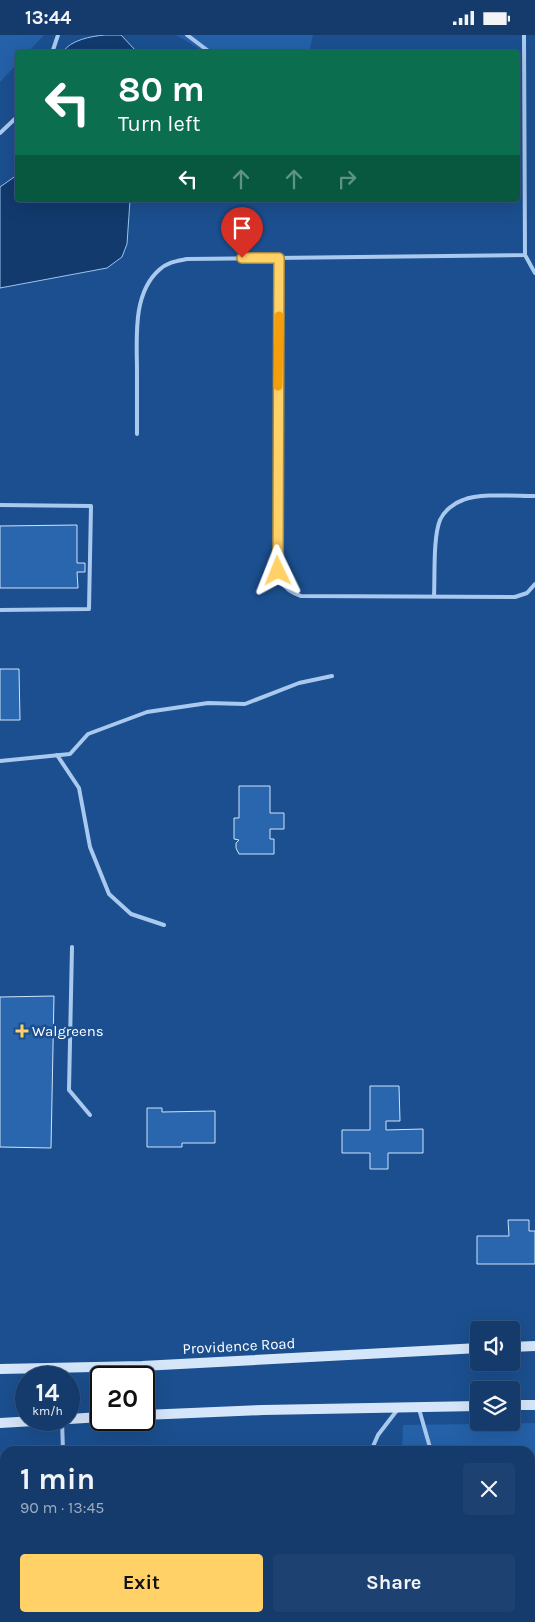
<!DOCTYPE html>
<meta charset="utf-8">
<style>
body{margin:0;font-family:Karla,sans-serif;background:#1d4271;color:#f1f3f6;height:100vh;display:flex;flex-direction:column;font-size:19px;white-space:nowrap}
*{box-sizing:border-box;margin:0}
p{font-size:16px;color:#9dadc1}
.icon{flex:none;width:28px;height:28px;fill:none;stroke:currentColor;stroke-width:2;stroke-linecap:round;stroke-linejoin:round}
.map{position:relative;flex:1;overflow:hidden}
.drawer{position:absolute;left:0px;top:1411px;width:535px;height:176px;display:flex;flex-direction:column;background:#143b6b;border-radius:15px 15px 0 0;box-shadow:0 5px 20px #0002,0 0 0 1px #33557e}
.drawer>*{flex:none}
.guide{position:absolute;left:15px;top:15px;width:505px;height:152px;border-radius:5px;box-shadow:0 5px 20px #0002,0 0 0 1px #33557e;background:#0b6e4f;color:#fff;overflow:hidden}
.tools{position:absolute;left:470px;top:1286px;display:grid;gap:10px}
.tools a{display:grid;place-items:center;width:50px;height:50px;border-radius:5px;background:#143b6b;box-shadow:0 5px 20px #0002,0 0 0 1px #33557e;font-size:25px}
.speed{position:absolute;left:15px;top:1331px;display:flex;gap:10px;font-size:25px;font-weight:700;text-align:center}
.speed>*{display:grid;place-content:center;width:65px;height:65px;border-radius:50%;background:#143b6b;box-shadow:0 5px 20px #0002,0 0 0 1px #33557e;line-height:1}
.speed small{font-size:12px;font-weight:400}
.speed .limit{border:2px solid #111;border-radius:8px;background:#fff;color:#111}
.pin{position:absolute;display:grid;place-items:center;width:42px;height:42px;color:#fff;margin:-51px -21px;border-radius:50% 50% 50% 0;rotate:-45deg;box-shadow:0 0 5px #0007}
.pin .icon{rotate:45deg}
.me{position:absolute;width:55px;margin:-28px;rotate:358deg;stroke-linejoin:round;filter:drop-shadow(0 0 4px #0008)}
.turn{display:flex;align-items:center;gap:18px;height:105px;padding:0 20px;font-size:22px}
.turn .icon{width:65px;height:65px;stroke-width:2.5}
.turn b{display:block;font-size:35px;line-height:42px}
.lanes{display:flex;align-items:center;height:48px;padding:0 20px;background:#0003;justify-content:center;gap:25px;direction:ltr}
.lanes .off{opacity:.35}
.round{display:grid;place-items:center;flex:none;width:52px;height:52px;border-radius:5px;background:#1d4271}
.headline{display:flex;align-items:center;justify-content:space-between;height:85px;padding:0 20px}
h1{font-size:30px;font-weight:700;line-height:38px}
.primary-button{display:flex;gap:10px;margin-top:auto;padding:10px 20px}
.primary-button a{flex:1;height:58px;border-radius:5px;background:#ffd166;color:#111;font-size:20px;font-weight:700;line-height:58px;text-align:center}
.primary-button a+a{background:#1d4271;color:#f1f3f6}
.status{display:flex;justify-content:space-between;align-items:center;height:35px;padding:0 25px;background:#143b6b;direction:ltr}
.status svg{height:14px;fill:currentColor}
.map>svg:first-child{display:block}
</style>
<div class="status"><b>13:44</b><svg viewBox="0 0 49 12"><path d="M0 12V9h3v3zM5 12V6h3v6zM10 12V3h3v9zM15 12V0h3v12zM26 1h20v11H26zM47 4h2v5h-2z"/></svg></div>
<div class="map">
<svg width="535" height="1587" viewBox="0 0 535 1587">
<rect width="100%" height="100%" fill="#1b4f8f"/>
<g fill="#2461a8">
<path d="M0,0h44l-16,17 -10,1 -1,11 -17,18z"/>
<path d="M176,0h137l-4,18 -104,-1z"/>
<path d="M535,1388v199h-135v-5h130v-166h-128l1,-26z"/>
</g>
<g fill="#123a6d" stroke="#9cc4f0">
<path d="M105,0h16l16,17h-74c7,-12 29,-16 42,-17z"/>
<path d="M17,140l1,25h112l-3,44 -5,13 -15,11 -107,20v-101z"/>
</g>
<g fill="#2a66ad" stroke="#cfe3fa">
<path d="M77,490v38h8v9h-8l1,16h-78v-62z"/>
<path d="M0,634h19l1,51h-20z"/>
<path d="M239,751h31v27h14v16h-14v10h4v15h-35l-3,-6v-5l3,-3 -5,-1v-21h5z"/>
<path d="M54,961l-3,152 -51,-1v-150z"/>
<path d="M370,1051h29l1,35h-14v9l37,-1v24h-35v16h-18v-16h-28v-23h28z"/>
<path d="M147,1073h15v4l53,-1v32h-33v4h-35z"/>
<path d="M508,1185h21v11h6v33h-58v-28h32z"/>
<rect x="0" y="1497" width="5" height="77"/>
<path d="M0,1574h5v8h2v5h-7z"/>
<rect x="76" y="1582" width="84" height="5"/>
<rect x="258" y="1582" width="64" height="5"/>
<path d="M444,1582h69v3l-69,-1z"/>
</g>
<g fill="none" stroke-linecap="round" stroke-linejoin="round">
<g stroke="#a9c9ee" stroke-width="4">
<path d="M187,0l24,18"/>
<path d="M52,18l6,-18"/>
<path d="M0,98l18,-17"/>
<path d="M525,220l10,18"/>
<path d="M279,223l-2,300c1,20 3,31 24,38l214,1 12,-4 8,-9"/>
<path d="M137,399c0,-21 0,-42 0,-62 0,-33 -5,-78 22,-102 8,-8 18,-9 28,-11l338,-4 -1,-220"/>
<path d="M0,470l91,1 -2,103 -89,1"/>
<path d="M434,561c1,-20 -1,-59 6,-76 4,-9 14,-17 23,-20 17,-7 52,-4 72,-4"/>
<path d="M57,720l22,33 11,59 19,47 22,20 33,11"/>
<path d="M0,726l70,-7 18,-20 59,-22 61,-9 37,1 54,-21 33,-7"/>
<path d="M72,912l-3,143 21,25"/>
<path d="M419,1374l12,42"/>
<path d="M62,1385l1,31"/>
<path d="M371,1416l7,-16 20,-26"/>
<path d="M530,1458h5"/>
<path d="M0,1582h8"/>
<path d="M19,1587l7,-5"/>
<path d="M36,1587l5,-5"/>
<path d="M62,1587v-5"/>
<path d="M354,1587l2,-5"/>
</g>
<g stroke="#d6e6fa" stroke-width="10">
<path d="M511,1312l24,-1"/>
<path d="M0,1334l142,-3 337,-18"/>
<path d="M511,1370h24"/>
<path d="M144,1380l119,-5 216,-4"/>
<path d="M69,1384l32,-2"/>
<path d="M0,1388l51,-3"/>
</g>
</g>
<g fill="none" stroke-linecap="round" stroke-linejoin="round">
<defs>
<path id="route" d="M242,223h37l-1,313"/>
</defs>
<use href="#route" stroke="#a68842" stroke-width="12"/>
<use href="#route" stroke="#ffd166" stroke-width="9"/>
<path stroke="#f59e0b" stroke-width="9" d="M278,351l1,-70"/>
</g>
<path fill="#ffd166" stroke="#1b4f8f" stroke-width="2" d="M19.5 988.5h5v5h5v5h-5v5h-5v-5h-5v-5h5z"/>
<g text-anchor="middle" dominant-baseline="central" stroke-width="5" stroke-linejoin="round" paint-order="stroke">
<g font-size="15" fill="#fff" stroke="#1b4f8f" text-anchor="start">
<text x="32" y="996">Walgreens</text>
</g>
<g font-size="15" fill="#fff" stroke="#1b4f8f">
<text transform="translate(239 1311) rotate(-3)">Providence Road</text>
</g>
</g>
</svg>
<div class="tools">
<a><svg class="icon" aria-label="sound" viewBox="0 0 24 24"><path d="M4 9h4l5-4v14l-5-4H4zM17 9q2 3 0 6"/></svg></a>
<a><svg class="icon" aria-label="layers" viewBox="0 0 24 24"><path d="M12 4l9 5-9 5-9-5zM3 14l9 5 9-5"/></svg></a>
</div>
<div class="speed"><div>14<small>km/h</small></div><div class="limit">20</div></div>
<div class="pin" style="left:242px;top:223px;background:#d93025"><svg class="icon" aria-label="arrive" viewBox="0 0 24 24"><path d="M6 21V4h12l-3 4 3 4H6"/></svg></div>
<svg class="me" style="left:278px;top:536px" viewBox="-20 -20 40 40"><path d="M0-17L14 15 0 8-14 15z" fill="#ffd166" stroke="#fff" stroke-width="4"/></svg>
<div class="guide">
<div class="turn"><svg class="icon" aria-label="left" viewBox="0 0 24 24"><path d="M17 20v-9H6M10 6l-5 5 5 5"/></svg><div><b>80 m</b>Turn left</div></div>
<div class="lanes"><svg class="icon" aria-label="left" viewBox="0 0 24 24"><path d="M17 20v-9H6M10 6l-5 5 5 5"/></svg><svg class="icon off" aria-label="ahead" viewBox="0 0 24 24"><path d="M12 20V5M6 11l6-6 6 6"/></svg><svg class="icon off" aria-label="ahead" viewBox="0 0 24 24"><path d="M12 20V5M6 11l6-6 6 6"/></svg><svg class="icon off" aria-label="right" viewBox="0 0 24 24"><path d="M7 20v-9h11M14 6l5 5-5 5"/></svg></div>
</div>
<section class="drawer">
<div class="headline"><div><h1>1 min</h1><p>90 m · 13:45</p></div><a class="round"><svg class="icon" aria-label="close" viewBox="0 0 24 24"><path d="M6 6l12 12M18 6L6 18"/></svg></a></div>
<div class="primary-button"><a>Exit</a><a>Share</a></div>
</section>
</div>
